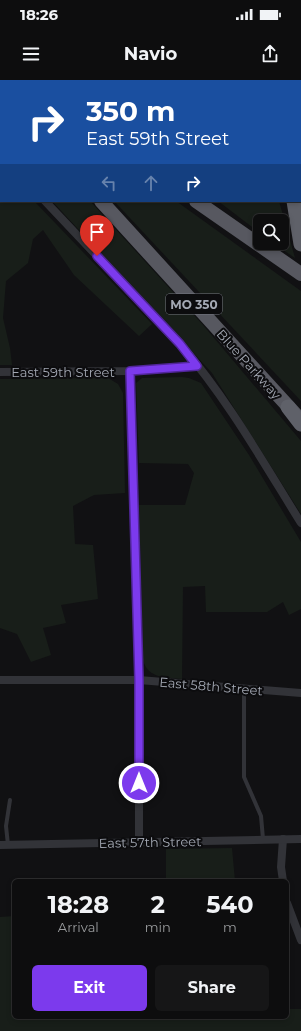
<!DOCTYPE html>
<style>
body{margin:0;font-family:Montserrat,sans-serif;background:#161617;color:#f1f3f6;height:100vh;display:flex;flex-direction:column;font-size:15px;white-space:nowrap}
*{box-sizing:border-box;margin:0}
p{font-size:13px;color:#9a9c9e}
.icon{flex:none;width:22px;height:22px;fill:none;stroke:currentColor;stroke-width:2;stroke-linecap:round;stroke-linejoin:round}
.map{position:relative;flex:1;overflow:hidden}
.sheet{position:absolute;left:12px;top:799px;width:277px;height:140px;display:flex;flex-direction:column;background:#0d0d0e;border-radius:6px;box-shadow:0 2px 6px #0003,0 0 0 1px #2d2d2e}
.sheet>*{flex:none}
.guide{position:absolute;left:0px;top:0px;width:301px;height:122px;box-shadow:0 2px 6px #0003,0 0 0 1px #2d2d2e;background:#1a4fa0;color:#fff;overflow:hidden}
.tools{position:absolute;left:253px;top:134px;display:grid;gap:8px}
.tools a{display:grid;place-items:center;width:36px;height:36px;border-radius:6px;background:#0d0d0e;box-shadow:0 2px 6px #0003,0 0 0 1px #2d2d2e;font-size:20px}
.pin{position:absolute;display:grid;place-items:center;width:34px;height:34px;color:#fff;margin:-41px -17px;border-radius:50% 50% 50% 0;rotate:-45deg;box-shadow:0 0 4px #0007}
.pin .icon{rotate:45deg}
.me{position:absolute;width:44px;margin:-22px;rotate:0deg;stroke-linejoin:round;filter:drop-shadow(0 0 3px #0008)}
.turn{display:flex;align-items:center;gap:14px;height:84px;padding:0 20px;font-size:18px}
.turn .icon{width:52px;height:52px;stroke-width:2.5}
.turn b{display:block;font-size:28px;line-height:34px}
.lanes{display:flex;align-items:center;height:38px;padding:0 20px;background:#0003;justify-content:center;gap:20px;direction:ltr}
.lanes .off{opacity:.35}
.eta{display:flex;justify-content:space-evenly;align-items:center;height:68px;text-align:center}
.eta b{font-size:24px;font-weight:700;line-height:28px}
.cta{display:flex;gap:8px;margin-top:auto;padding:8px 20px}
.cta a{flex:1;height:46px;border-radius:6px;background:#7c3aed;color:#fff;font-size:16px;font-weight:700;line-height:46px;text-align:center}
.cta a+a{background:#161617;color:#f1f3f6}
.status{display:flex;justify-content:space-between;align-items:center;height:28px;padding:0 20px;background:#0d0d0e;direction:ltr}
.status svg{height:11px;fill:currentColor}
header{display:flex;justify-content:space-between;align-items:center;height:52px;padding:0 20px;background:#0d0d0e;font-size:18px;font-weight:700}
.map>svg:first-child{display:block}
</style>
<div class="status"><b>18:26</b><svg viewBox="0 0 49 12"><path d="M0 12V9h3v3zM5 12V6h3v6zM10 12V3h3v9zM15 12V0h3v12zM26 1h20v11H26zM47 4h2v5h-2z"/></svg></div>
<header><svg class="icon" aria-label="menu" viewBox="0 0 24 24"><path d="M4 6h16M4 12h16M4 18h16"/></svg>Navio<svg class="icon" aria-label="share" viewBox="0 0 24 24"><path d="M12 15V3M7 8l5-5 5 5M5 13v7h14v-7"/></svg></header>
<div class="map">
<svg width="301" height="951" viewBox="0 0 301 951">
<rect width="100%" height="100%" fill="#111113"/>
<g fill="#181e19">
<path d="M56,0h195v1h-194z"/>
<path d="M276,0h25v102l-1,-101z"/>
<path d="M0,86l1,35h33l118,123 -13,12 -65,-61 -31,-45 -10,9 -5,24 -22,18 -3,37 7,30 2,17h-12z"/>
<path d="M52,121h38l113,124 98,116v73l-89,-141z"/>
<path d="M114,121h62l125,90v110z"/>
<path d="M218,121h61l16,57 -22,-15h9v-22h-22v12z"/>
<path d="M182,297l7,1 12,5 48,72 52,87v67l-12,6 -6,-13 -16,10h-61l-1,-26 -22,1 -1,92c-16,-2 -34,0 -39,-19l-4,-155h46l9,-32 -6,-9 -49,-1 -3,-80 6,-5z"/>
<path d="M108,298l10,6 5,9 2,100 -31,2 -21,11 2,38 18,1 5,54 -37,6 5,18 -23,5 8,27 -20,7 -14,-28 -17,-6v-249z"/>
<path d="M232,768l3,33h-69v-32z"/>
<path d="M14,836v101h273v-8h14v22h-301v-114z"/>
</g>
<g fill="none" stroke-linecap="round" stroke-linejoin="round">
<g stroke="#323338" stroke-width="4">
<path d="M244,608v89l17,39 2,23"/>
<path d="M8,765l-2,-19 4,-26"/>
</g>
<g stroke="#323338" stroke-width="8">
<path d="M0,73l1,1"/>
<path d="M45,121l135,143c47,54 83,118 121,179"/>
<path d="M130,291l9,309v162"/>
<path d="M0,292l130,-1 67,-5"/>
<path d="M0,600h139l162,13"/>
<path d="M283,759l-2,28 2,14"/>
<path d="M0,765l301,-6"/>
<path d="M287,823l14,37"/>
</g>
<g stroke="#575860" stroke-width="14">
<path d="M39,0l1,1"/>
<path d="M0,12l1,1"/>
<path d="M101,121l195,214"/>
<path d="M196,121l105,73"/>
</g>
<g stroke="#5f6169" stroke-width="15">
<path d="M261,0v1"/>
<path d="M294,121l7,43"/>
<path d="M288,327l13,17"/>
</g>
</g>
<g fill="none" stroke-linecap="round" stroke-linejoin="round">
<defs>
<path id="route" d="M97,176l83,88 17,22 -67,5 9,309v103"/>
</defs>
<use href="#route" stroke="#51269a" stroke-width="10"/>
<use href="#route" stroke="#7c3aed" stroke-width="7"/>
</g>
<g text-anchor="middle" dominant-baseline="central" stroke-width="4" stroke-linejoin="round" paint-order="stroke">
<rect fill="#0c0c0e" stroke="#767982" stroke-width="1" x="166" y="214" width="56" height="20" rx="3"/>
<g font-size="12" font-weight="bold" fill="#a3a8b3">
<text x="194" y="224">MO 350</text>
</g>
<g font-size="13" fill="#a3a8b3" stroke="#0c0c0e">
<text transform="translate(249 284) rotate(48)">Blue Parkway</text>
<text x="63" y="292">East 59th Street</text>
<text transform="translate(211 606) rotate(5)">East 58th Street</text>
<text transform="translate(150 762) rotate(-1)">East 57th Street</text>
</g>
</g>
</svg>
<div class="tools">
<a><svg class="icon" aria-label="search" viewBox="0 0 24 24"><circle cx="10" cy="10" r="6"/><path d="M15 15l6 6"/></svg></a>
</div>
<div class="pin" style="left:97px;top:176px;background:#d93025"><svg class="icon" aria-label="arrive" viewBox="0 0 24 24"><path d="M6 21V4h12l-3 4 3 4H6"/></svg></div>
<svg class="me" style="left:139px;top:703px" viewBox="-20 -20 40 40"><circle r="17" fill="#7c3aed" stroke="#fff" stroke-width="3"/><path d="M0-11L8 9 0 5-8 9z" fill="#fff"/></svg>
<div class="guide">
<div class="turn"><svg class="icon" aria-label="right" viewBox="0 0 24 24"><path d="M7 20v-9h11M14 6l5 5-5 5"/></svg><div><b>350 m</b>East 59th Street</div></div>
<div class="lanes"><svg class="icon off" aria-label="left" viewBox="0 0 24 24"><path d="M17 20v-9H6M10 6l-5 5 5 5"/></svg><svg class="icon off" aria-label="ahead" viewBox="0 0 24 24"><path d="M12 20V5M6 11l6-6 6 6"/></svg><svg class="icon" aria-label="right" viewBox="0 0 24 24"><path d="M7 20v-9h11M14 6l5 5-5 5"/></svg></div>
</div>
<section class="sheet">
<div class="eta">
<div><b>18:28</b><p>Arrival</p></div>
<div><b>2</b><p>min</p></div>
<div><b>540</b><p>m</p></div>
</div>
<div class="cta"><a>Exit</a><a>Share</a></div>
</section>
</div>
